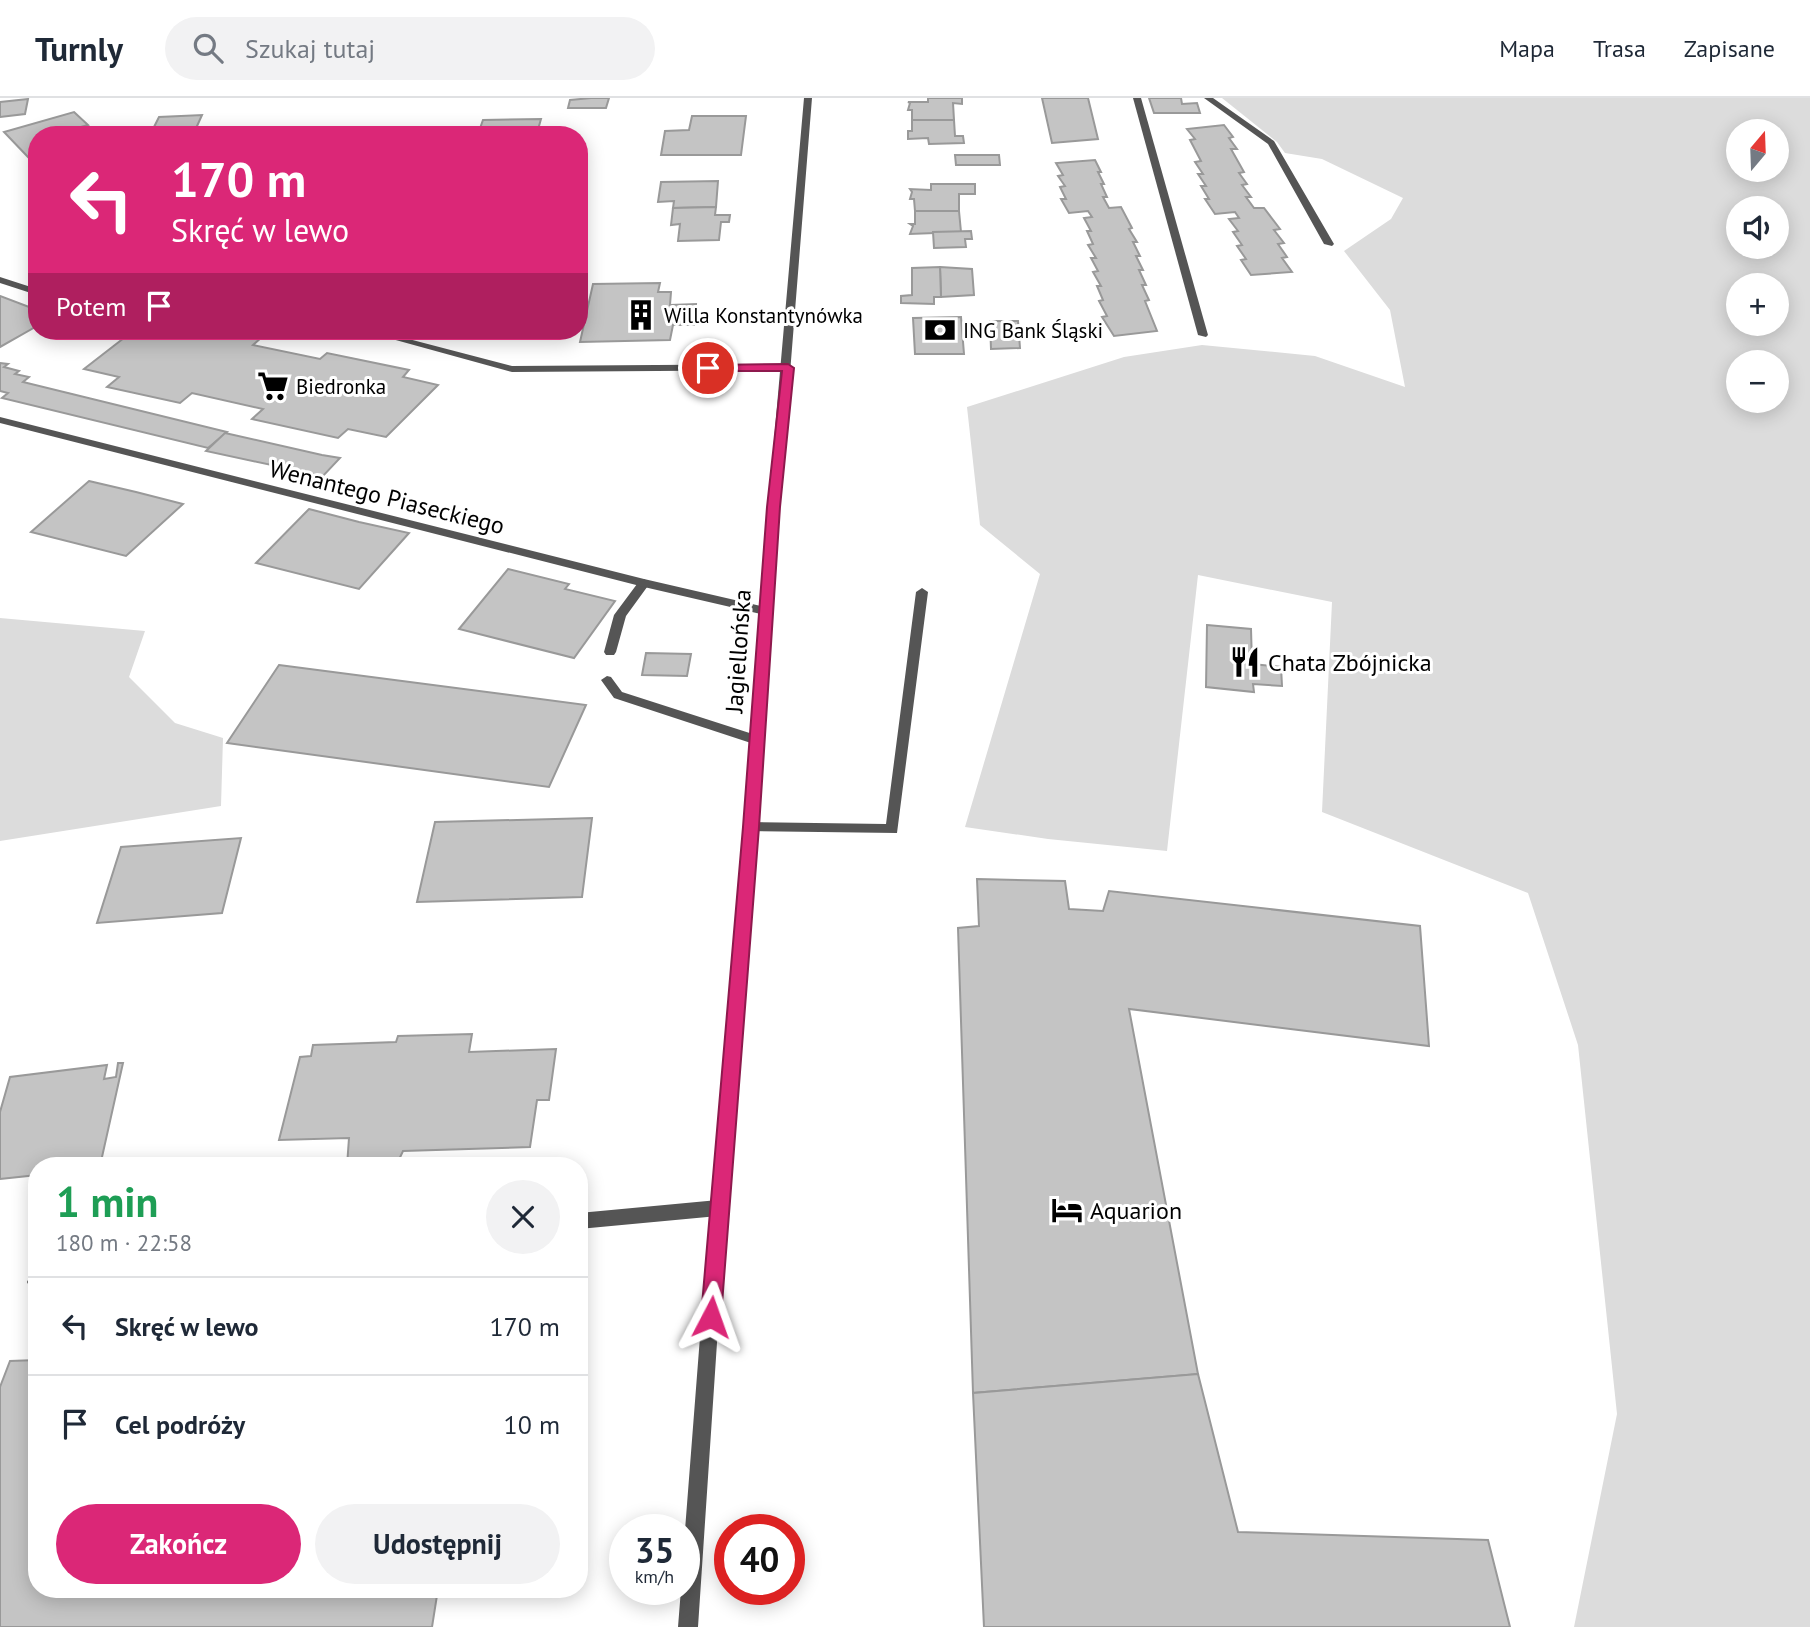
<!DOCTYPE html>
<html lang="pl">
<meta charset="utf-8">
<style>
body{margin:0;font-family:"PT Sans",sans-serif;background:#f2f2f3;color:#1f2937;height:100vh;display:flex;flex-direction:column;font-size:26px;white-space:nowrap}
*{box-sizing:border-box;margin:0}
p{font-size:23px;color:#747a83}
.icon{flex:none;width:38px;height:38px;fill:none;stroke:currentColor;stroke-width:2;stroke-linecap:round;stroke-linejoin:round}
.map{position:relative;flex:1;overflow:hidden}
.details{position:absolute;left:28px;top:1059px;width:560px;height:441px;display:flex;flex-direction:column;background:#fff;border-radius:28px;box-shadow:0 4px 18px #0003}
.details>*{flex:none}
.banner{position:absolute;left:28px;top:28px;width:560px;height:214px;border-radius:28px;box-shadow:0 4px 18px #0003;background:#db2777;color:#fff;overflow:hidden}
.needle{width:46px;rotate:19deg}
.controls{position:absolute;left:1726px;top:21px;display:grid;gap:14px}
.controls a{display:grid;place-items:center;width:63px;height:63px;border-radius:50%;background:#fff;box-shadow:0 4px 18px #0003;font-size:35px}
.speed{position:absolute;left:609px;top:1416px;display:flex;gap:14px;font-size:35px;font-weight:700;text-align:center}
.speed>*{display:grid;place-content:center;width:91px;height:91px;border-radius:50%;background:#fff;box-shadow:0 4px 18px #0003;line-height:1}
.speed small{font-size:18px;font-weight:400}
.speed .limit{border:10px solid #d22;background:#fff;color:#111}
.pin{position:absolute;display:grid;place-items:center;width:60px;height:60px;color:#fff;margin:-30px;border:4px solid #fff;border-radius:50%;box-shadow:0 2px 7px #0007}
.me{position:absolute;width:77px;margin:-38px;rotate:4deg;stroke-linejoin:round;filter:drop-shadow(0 0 5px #0008)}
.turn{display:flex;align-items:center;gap:24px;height:147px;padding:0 28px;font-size:32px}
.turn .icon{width:91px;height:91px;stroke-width:2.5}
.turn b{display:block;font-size:49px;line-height:60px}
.then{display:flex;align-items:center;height:66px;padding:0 28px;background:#0003;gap:14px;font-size:26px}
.round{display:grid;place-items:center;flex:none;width:74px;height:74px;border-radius:37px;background:#f2f2f3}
.overview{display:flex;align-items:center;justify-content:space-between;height:119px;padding:0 28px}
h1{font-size:42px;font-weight:700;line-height:52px;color:#1e9e55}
.button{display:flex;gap:14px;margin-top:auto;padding:14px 28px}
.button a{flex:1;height:80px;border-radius:42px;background:#db2777;color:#fff;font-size:28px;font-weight:700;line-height:80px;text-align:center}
.button a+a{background:#f2f2f3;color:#1f2937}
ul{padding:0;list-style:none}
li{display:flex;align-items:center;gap:21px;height:98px;padding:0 28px;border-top:2px solid #e0e1e3}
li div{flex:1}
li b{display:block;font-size:26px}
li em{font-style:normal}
header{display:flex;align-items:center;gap:42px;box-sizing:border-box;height:98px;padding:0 35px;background:#fff;border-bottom:2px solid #e0e1e3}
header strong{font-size:33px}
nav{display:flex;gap:38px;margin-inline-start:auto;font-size:24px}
.search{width:490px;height:63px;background:#f2f2f3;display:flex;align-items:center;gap:18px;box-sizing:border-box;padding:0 24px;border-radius:38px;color:#747a83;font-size:26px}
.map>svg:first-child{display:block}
</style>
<header>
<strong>Turnly</strong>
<div class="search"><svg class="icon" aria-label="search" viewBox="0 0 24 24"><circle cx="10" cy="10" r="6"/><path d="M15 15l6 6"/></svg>Szukaj tutaj</div>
<nav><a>Mapa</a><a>Trasa</a><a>Zapisane</a></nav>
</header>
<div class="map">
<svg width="1810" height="1529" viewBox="0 0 1810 1529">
<rect width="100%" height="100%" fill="#fff"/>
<g fill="#dcdcdc" fill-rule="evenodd">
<path d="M1222,0h588v1529h-236l43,-213 -39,-369 -50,-152 -206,-81 10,-210 -134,-27 -31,276 -119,-12 -83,-12 75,-253 -60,-49 -13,-118 157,-50 78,-12 113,11 90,31 -15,-77 -46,-59 47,-32 12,-21 -81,-39 -37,-6 -8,-11zM1738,33h38v39h-38zM1738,110h38v39h-38zM1738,187h38v39h-38zM1738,264h38v39h-38z"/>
<path d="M0,520l145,13 -16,46 46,46 48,15 -2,68 -221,35z"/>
</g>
<g fill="#c4c4c4" stroke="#999" stroke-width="2">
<path d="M591,0h18l-3,10h-38l2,-8z"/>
<path d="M928,0h34v6l-9,-1 1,17h-42v-10h-4l2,-7 -2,-1h20z"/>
<path d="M1042,0h46l10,41 -46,4z"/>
<path d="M1149,0h32l1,6 15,-1 3,10h-46z"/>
<path d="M28,1l-3,15 -25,3v-15z"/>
<path d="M74,14l14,13 -18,5 5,5h-38v19l-9,3 -24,-25z"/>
<path d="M202,17l-9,20h-43l9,-18z"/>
<path d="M692,18h54l-5,39h-80l4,-24 24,-1z"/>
<path d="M541,21l-4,14 -59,1 5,-14z"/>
<path d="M912,22h42l1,16h8l1,7 -35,1 -1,-6 -20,1v-8h4z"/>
<path d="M1224,27l9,12 -4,1 8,11h-6l13,23 -5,1 8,11 -5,1 9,12h-5l8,11h10l16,21 -6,1 10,13 -6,1 9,13 -5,1 10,14 -41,3 -10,-15 5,-1 -9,-13 5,-1 -9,-13 5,-1 -9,-12 10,-1 -4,-6 -20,2 -10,-15h4l-8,-13h5l-8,-12h5l-8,-12 6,-1 -11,-21 5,-1 -8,-10z"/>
<path d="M955,57h44l1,10h-44z"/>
<path d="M1095,62l6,12h-3l6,12h-3l6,13h-4l6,11 12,-1 11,21 -3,1 8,13h-4l7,14h-4l7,14h-4l7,15h-4l7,15 -4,1 12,30 -43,5 -12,-19 5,-1 -8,-15 4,-1 -6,-14h4l-8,-14 5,-1 -7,-13h5l-8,-13 5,-1 -6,-13h4l-7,-13 8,-1 -4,-6 -19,2 -8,-14h5l-6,-12 5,-1 -7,-10 5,-1 -7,-12z"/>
<path d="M718,83l-2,26 -43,1 1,-7 -16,1 3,-20z"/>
<path d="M931,86h44v10h-16v17h-44l-1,-12h-4l2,-7 -2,-3 21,1z"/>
<path d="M716,109l-1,8h15l-1,7h-8l-2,18 -41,1 2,-17 -9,1 2,-17z"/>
<path d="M915,113h44l2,21 -51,2 3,-8 -3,-2h5z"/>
<path d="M971,133l1,8h-7l1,8 -32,1 -1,-16z"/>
<path d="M940,169l32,2 2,26 -33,2z"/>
<path d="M940,169l1,30h-7v7l-33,-1v-7l11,-1v-27z"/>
<path d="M660,185l-2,9h13l-1,13 26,-1 -2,21h-21l-3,15 -90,2 13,-58z"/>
<path d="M0,198l37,14v16l-37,21z"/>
<path d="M961,219l3,37h-49l-2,-36z"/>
<path d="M990,223h28l2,27 -29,1z"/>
<path d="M133,233h103l27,5 -10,9 67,14 7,-6 82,17 -6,7 35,8 -52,52 -38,-8 -10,9 -86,-19 11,-10 -71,-16 -12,10 -73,-16 12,-10 -35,-8z"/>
<path d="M0,265l8,1 -4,3 15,4 -4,3 14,3 -6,5 204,50 -19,16 -206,-50 6,-5 -8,-2z"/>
<path d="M225,335l97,22 18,3 -17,18 -117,-25z"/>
<path d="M89,383l47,11 47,12 -57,52 -95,-24z"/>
<path d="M309,411l50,13 50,11 -50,56 -103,-26z"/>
<path d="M508,471l61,15 -4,5 50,12 -41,57 -115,-29z"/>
<path d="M1207,527l44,4 1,35 29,3 1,19 -29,-2 1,8 -48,-5z"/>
<path d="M646,555l45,1 -4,22 -45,-1z"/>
<path d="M279,567l307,40 -37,82 -322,-44z"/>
<path d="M592,720l-10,79 -165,5 18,-80z"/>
<path d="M241,740l-19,75 -125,10 24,-76z"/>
<path d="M977,781l88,2 4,28 34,2 6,-20 311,35 9,120 -300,-37 69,365 -225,19 -15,-465 21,-2z"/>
<path d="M472,936l-3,18 87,-3 -7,51h-12l-7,47 -127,4 -7,15h-49l2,-28 -70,2 21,-83 11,-1 2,-11 83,-3 2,-6z"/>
<path d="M118,965h5l-23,103h-63v9l-37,4v-67l10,-35 97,-12 -3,14 12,-2z"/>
<path d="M37,1262v229h401l-6,38h-432v-240l10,-26z"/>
<path d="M1198,1276l40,158 250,8 22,87h-526l-11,-234z"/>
</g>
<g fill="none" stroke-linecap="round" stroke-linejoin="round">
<g fill="#555" fill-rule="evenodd">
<path d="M1133,0h8l67,237 -2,2 -8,-2z"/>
<path d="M1204,0h9l61,43 60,103 -2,2 -8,-2 -56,-100z"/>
<path d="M0,179l37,12v6l-37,-12z"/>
<path d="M363,233h15l134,35 276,-2 5,3 -5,3 -276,2z"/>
<path d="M644,481l6,4 -24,33 -10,36 -2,3h-8l-2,-3 10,-37 26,-35z"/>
<path d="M922,490l6,4 -31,241 -151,-2 -2,-4 7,-5 135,2 30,-232z"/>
<path d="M607,578l4,1 11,15 140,45 2,3 -7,5 -143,-47 -13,-18z"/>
<path d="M718,1102l6,2 2,6 -2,6 -6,2 -139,13v-16z"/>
<path d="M36,1176h1v16l-7,-2 -3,-6 3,-6z"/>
</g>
<path fill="#555" fill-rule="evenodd" d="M0,319l644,162 121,28 6,4 -6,4 -121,-28 -644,-164z"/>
<path fill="#555" fill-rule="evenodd" d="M804,0h8l-41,513 -13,216 -32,381 -28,419h-20l3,-38h3v-46l26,-335 34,-381 15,-216z"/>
</g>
<path fill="#db2777" stroke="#8e194d" stroke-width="2" d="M788,266l6,4 -14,139 -21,320 -38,490 -3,7 -7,3 -7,-3 -3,-7 42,-490 24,-320 15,-136h-74l-6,-3 6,-3z"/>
<defs>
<symbol id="building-bare" viewBox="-9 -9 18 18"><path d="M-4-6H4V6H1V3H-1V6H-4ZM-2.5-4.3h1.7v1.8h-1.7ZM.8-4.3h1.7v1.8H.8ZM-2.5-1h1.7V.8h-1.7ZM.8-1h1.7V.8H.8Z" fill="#000" stroke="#fff" stroke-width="2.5" paint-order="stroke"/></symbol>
<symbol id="bank-bare" viewBox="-9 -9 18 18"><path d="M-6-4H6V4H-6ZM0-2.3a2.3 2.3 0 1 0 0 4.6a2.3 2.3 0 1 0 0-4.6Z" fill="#000" stroke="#fff" stroke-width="2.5" paint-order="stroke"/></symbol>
<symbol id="supermarket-bare" viewBox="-9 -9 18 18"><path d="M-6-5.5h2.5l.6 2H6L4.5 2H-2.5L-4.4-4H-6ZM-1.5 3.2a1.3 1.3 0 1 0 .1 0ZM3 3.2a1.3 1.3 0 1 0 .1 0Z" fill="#000" stroke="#fff" stroke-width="2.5" paint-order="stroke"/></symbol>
<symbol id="restaurant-bare" viewBox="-9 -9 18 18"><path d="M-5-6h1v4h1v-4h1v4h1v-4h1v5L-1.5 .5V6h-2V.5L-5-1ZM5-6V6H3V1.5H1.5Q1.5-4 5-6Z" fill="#000" stroke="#fff" stroke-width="2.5" paint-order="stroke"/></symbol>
<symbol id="hotel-bare" viewBox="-9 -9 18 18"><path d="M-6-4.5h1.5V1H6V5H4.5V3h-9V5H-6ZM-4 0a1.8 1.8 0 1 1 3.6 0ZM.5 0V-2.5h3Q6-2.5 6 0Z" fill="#000" stroke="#fff" stroke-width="2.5" paint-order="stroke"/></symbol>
</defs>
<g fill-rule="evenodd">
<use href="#building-bare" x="619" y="195" width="44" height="44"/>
<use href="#bank-bare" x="918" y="210" width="44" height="44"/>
<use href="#supermarket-bare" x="251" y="266" width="44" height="44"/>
<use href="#restaurant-bare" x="1223" y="542" width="44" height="44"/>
<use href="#hotel-bare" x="1045" y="1090" width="44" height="44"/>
</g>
<g text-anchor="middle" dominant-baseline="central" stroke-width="6" stroke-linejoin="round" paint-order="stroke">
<g font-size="21" fill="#000" stroke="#fff" text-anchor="start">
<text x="664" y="217">Willa Konstantynówka</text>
<text x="963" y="232">ING Bank Śląski</text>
<text x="296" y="288">Biedronka</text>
</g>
<g font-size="24" fill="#000" stroke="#fff">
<text transform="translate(387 399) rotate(14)">Wenantego Piaseckiego</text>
<text transform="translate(738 553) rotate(-86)">Jagiellońska</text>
</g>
<g font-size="24" fill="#000" stroke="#fff" text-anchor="start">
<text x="1268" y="564">Chata Zbójnicka</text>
<text x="1090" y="1112">Aquarion</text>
</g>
</g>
</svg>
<div class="controls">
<a><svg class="needle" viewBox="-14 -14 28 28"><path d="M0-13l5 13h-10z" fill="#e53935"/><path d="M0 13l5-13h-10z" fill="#747a83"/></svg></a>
<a><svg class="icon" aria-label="sound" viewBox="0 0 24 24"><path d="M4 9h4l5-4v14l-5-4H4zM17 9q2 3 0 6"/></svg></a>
<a>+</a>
<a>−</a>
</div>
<div class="speed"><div>35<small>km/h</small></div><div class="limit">40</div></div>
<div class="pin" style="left:708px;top:270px;background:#d93025"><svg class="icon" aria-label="arrive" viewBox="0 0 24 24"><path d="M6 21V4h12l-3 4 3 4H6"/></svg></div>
<svg class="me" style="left:711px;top:1219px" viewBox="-20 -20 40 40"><path d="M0-17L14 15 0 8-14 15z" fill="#db2777" stroke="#fff" stroke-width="4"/></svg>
<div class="banner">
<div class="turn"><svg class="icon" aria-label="left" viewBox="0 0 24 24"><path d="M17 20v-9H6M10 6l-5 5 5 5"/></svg><div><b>170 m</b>Skręć w lewo</div></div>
<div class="then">Potem<svg class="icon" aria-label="arrive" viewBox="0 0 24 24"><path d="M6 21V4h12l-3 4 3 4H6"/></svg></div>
</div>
<section class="details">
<div class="overview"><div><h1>1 min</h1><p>180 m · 22:58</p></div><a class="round"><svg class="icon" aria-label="close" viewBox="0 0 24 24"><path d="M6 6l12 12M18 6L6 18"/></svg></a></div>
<ul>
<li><svg class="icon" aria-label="left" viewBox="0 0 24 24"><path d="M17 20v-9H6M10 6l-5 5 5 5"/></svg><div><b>Skręć w lewo</b></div><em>170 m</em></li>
<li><svg class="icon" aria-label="arrive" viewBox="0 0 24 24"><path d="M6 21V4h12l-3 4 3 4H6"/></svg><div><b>Cel podróży</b></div><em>10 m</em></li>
</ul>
<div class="button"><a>Zakończ</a><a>Udostępnij</a></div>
</section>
</div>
